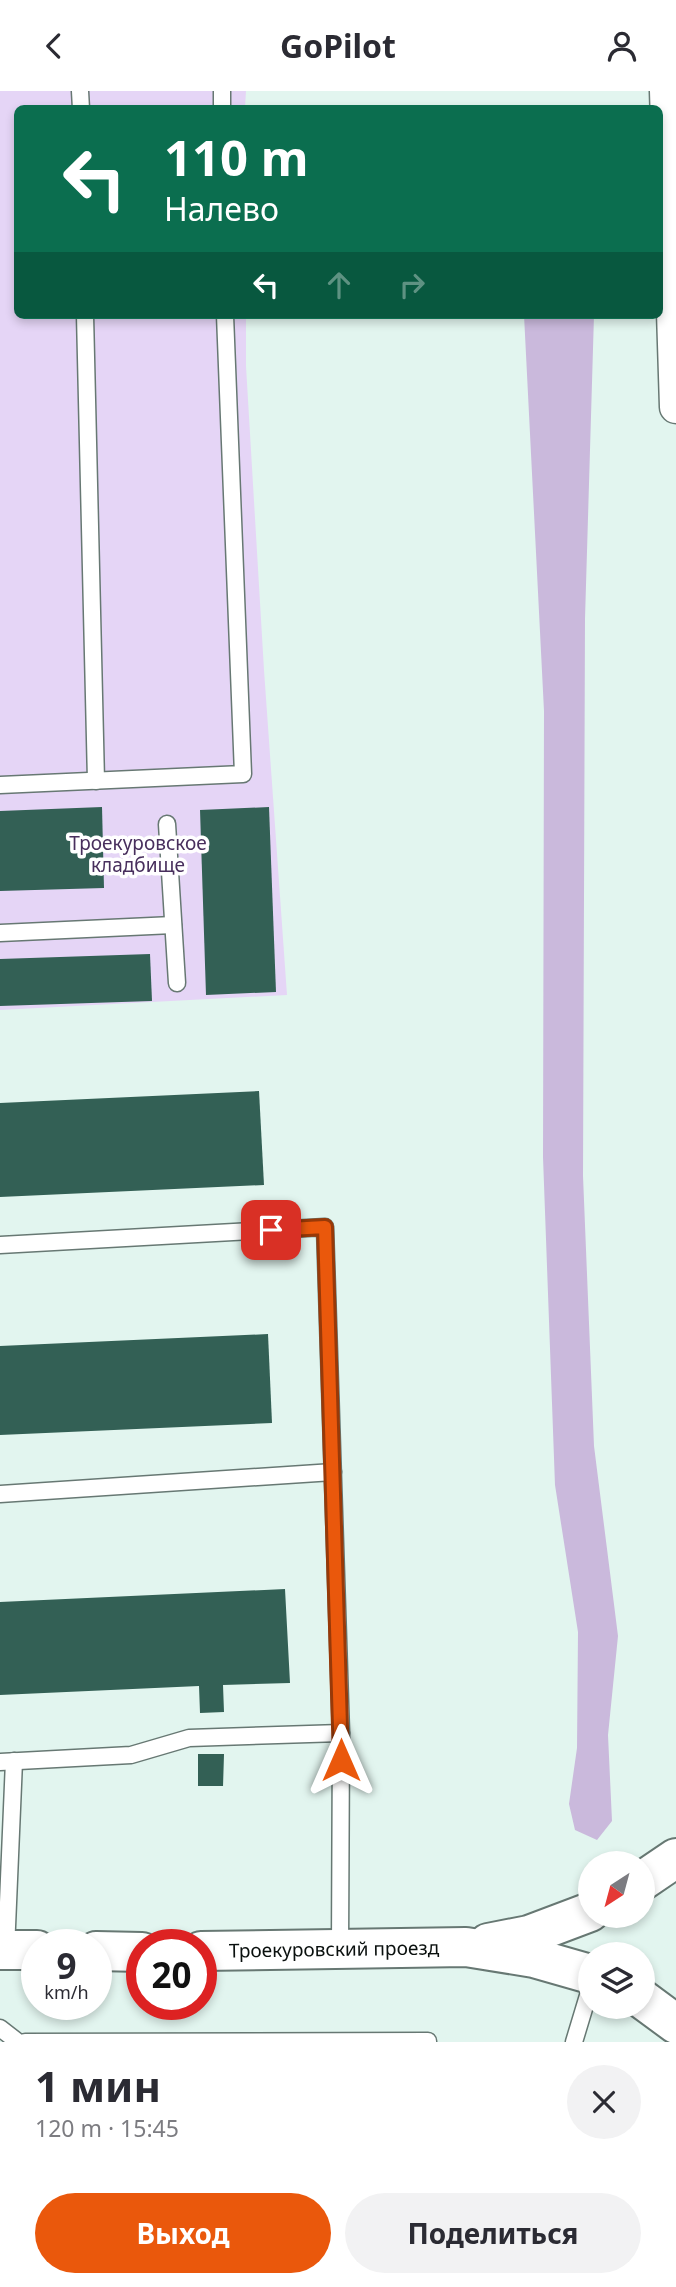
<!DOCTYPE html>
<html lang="ru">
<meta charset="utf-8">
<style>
body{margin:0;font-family:"Noto Sans",sans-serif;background:#f2f2f3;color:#2b2b33;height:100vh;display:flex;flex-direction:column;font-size:26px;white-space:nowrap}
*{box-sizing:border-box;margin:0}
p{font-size:23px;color:#7c7c81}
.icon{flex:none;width:38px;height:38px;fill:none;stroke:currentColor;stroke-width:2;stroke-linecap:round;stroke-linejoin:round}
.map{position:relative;height:1951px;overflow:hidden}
.panel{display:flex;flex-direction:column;background:#fff;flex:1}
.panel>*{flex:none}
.guide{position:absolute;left:14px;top:14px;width:649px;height:214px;border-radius:10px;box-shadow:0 4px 10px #0003;background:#0b6e4f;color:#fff;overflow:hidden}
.needle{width:46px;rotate:216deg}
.tools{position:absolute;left:578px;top:1760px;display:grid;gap:14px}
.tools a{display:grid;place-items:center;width:77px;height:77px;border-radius:50%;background:#fff;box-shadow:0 4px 10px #0003;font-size:35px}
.speed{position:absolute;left:21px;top:1838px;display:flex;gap:14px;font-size:35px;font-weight:700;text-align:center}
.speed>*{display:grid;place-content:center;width:91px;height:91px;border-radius:50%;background:#fff;box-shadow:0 4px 10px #0003;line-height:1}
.speed small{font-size:18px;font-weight:400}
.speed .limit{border:10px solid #d22;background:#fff;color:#111}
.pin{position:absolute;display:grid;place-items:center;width:60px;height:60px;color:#fff;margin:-30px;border-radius:14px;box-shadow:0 4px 10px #0006}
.me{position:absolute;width:77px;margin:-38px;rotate:0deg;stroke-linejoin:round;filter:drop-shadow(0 0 5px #0008)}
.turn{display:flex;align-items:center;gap:24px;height:147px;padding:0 35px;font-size:32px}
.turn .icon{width:91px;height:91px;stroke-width:2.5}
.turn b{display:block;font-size:49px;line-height:60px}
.lanes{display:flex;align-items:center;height:66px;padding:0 35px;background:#0003;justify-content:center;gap:35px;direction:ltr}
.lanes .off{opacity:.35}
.round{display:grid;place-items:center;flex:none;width:74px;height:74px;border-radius:37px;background:#f2f2f3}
.headline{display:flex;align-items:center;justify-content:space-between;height:119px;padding:0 35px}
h1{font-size:42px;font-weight:700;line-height:52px}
.action{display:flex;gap:14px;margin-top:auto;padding:14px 35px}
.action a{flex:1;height:80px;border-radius:42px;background:#ea580c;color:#fff;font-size:28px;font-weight:700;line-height:80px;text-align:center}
.action a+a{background:#f2f2f3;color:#2b2b33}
header{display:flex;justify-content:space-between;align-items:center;height:91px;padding:0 35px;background:#fff;font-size:32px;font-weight:700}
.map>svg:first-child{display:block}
</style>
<header><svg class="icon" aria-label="back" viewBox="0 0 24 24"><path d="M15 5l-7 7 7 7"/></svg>GoPilot<svg class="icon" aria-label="person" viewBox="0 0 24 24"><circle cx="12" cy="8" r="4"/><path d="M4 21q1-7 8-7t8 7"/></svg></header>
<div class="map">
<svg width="676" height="1951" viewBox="0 0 676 1951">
<rect width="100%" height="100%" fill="#e2f5ef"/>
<path fill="#e5d5f6" d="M0,0h246l-1,17 -227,1v206h228v51l18,304 23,325 -287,15z"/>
<path fill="#cab9dc" d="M524,224h70l-9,304 -2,557 11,270 24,190 -10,99 4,86 -15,19 -22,-10 -6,-26 8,-56 1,-116 -23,-147 -12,-328 1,-446z"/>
<g fill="#336055">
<path d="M102,716l2,81 -104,3v-80z"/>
<path d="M269,716l7,185 -70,3 -6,-185z"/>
<path d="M150,863l2,47 -152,5v-47z"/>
<path d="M259,1000l5,94 -264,12v-94z"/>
<path d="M268,1243l4,89 -272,12v-89z"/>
<path d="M285,1498l5,94 -67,2 1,27 -24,1 -1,-27 -199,9v-93z"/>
<path d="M198,1663h26l-1,32h-25z"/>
</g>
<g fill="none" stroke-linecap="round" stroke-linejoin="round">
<defs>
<g id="lane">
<path d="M80,0l1,18"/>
<path d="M222,18v-18"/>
<path d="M85,224l11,466"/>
<path d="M0,694l243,-11 -18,-459"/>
<path d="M167,733l10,159"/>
<path d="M0,842l173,-8"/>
<path d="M0,1154l325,-18 16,506 -1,215"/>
<path d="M0,1403l333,-22"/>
<path d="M0,1671l131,-7 58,-17 152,-5"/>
<path d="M6,1859l8,-189"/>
<path d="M0,1937l18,14"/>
<path d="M25,1951l403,-1"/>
<path d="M574,1951l16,-53"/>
</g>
<path id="street" d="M666,0l10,316"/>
<g id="secondary">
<path d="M642,1790l34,-23"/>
<path d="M488,1852l41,-8 61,-23"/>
<path d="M0,1859h37"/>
<path d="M96,1860l46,1"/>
<path id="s1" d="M201,1860l265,-4 68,11 56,16"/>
<path d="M642,1908l34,25"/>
</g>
</defs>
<use href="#lane" stroke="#677873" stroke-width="19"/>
<use href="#street" stroke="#677873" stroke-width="35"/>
<use href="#secondary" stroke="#677873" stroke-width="42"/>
<use href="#lane" stroke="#fff" stroke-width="16"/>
<use href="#street" stroke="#fff" stroke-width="32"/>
<use href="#secondary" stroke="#fff" stroke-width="38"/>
</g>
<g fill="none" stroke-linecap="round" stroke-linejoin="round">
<defs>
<path id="route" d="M271,1139l54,-3 16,533"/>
</defs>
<use href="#route" stroke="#983908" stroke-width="18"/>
<use href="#route" stroke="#ea580c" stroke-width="12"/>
</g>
<g text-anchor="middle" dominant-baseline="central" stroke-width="7" stroke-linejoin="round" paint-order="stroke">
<g font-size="19" fill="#482f5d" stroke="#fff">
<text x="138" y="752">Троекуровское<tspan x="138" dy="22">кладбище</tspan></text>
</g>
<g font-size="19" fill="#0a100e" stroke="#fff">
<text stroke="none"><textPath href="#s1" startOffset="133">Троекуровский проезд</textPath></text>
</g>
</g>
</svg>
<div class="tools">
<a><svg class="needle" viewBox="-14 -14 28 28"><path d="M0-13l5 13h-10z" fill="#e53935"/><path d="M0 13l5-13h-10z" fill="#7c7c81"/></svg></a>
<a><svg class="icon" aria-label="layers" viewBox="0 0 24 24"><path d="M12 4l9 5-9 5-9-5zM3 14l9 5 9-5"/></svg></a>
</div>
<div class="speed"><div>9<small>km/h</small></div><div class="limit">20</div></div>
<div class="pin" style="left:271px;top:1139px;background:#d93025"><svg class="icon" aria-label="arrive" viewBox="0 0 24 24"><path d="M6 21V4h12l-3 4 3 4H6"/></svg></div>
<svg class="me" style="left:341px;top:1669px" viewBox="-20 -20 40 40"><path d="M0-17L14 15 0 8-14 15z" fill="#ea580c" stroke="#fff" stroke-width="4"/></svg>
<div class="guide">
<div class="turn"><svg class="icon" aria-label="left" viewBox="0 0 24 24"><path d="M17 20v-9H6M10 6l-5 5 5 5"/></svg><div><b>110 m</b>Налево</div></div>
<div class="lanes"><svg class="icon" aria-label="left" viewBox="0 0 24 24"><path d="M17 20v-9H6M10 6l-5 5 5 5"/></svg><svg class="icon off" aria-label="ahead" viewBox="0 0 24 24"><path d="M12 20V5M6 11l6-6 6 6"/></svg><svg class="icon off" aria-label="right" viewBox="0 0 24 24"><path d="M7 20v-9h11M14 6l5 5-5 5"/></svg></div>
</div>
</div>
<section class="panel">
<div class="headline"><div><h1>1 мин</h1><p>120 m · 15:45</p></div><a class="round"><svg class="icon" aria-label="close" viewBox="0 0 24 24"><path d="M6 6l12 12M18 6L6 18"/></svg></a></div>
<div class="action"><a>Выход</a><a>Поделиться</a></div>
</section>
